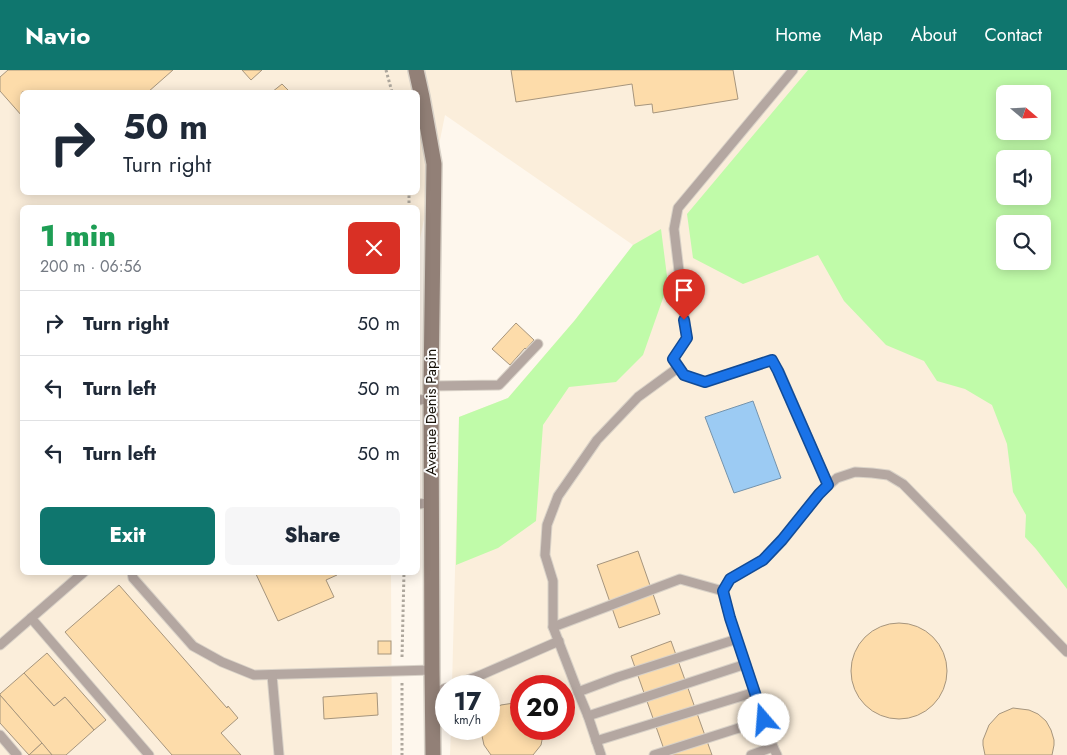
<!DOCTYPE html>
<meta charset="utf-8">
<style>
body{margin:0;font-family:Jost,sans-serif;background:#f6f6f7;color:#1f2937;height:100vh;display:flex;flex-direction:column;font-size:19px;white-space:nowrap}
*{box-sizing:border-box;margin:0}
p{font-size:16px;color:#747a83}
.icon{flex:none;width:28px;height:28px;fill:none;stroke:currentColor;stroke-width:2;stroke-linecap:round;stroke-linejoin:round}
.map{position:relative;flex:1;overflow:hidden}
.details{position:absolute;left:20px;top:135px;width:400px;height:370px;display:flex;flex-direction:column;background:#fff;border-radius:8px;box-shadow:0 2px 12px #0003}
.details>*{flex:none}
.banner{position:absolute;left:20px;top:20px;width:400px;height:105px;border-radius:8px;box-shadow:0 2px 12px #0003;background:#fff;color:#1f2937;overflow:hidden}
.needle{width:32px;rotate:109deg}
.fabs{position:absolute;left:996px;top:15px;display:grid;gap:10px}
.fabs a{display:grid;place-items:center;width:55px;height:55px;border-radius:8px;background:#fff;box-shadow:0 2px 12px #0003;font-size:25px}
.speed{position:absolute;left:435px;top:605px;display:flex;gap:10px;font-size:25px;font-weight:700;text-align:center}
.speed>*{display:grid;place-content:center;width:65px;height:65px;border-radius:50%;background:#fff;box-shadow:0 2px 12px #0003;line-height:1}
.speed small{font-size:12px;font-weight:400}
.speed .limit{border:8px solid #d22;background:#fff;color:#111}
.pin{position:absolute;display:grid;place-items:center;width:42px;height:42px;color:#fff;margin:-51px -21px;border-radius:50% 50% 50% 0;rotate:-45deg;box-shadow:0 0 5px #0007}
.pin .icon{rotate:45deg}
.me{position:absolute;width:55px;margin:-28px;rotate:342deg;stroke-linejoin:round;filter:drop-shadow(0 0 4px #0008)}
.turn{display:flex;align-items:center;gap:18px;height:105px;padding:0 20px;font-size:22px}
.turn .icon{width:65px;height:65px;stroke-width:2.5}
.turn b{display:block;font-size:35px;line-height:42px}
.round{display:grid;place-items:center;flex:none;width:52px;height:52px;border-radius:8px;background:#f6f6f7}
.head{display:flex;align-items:center;justify-content:space-between;height:85px;padding:0 20px}
h1{font-size:30px;font-weight:800;line-height:38px;color:#1e9e55}
.button{display:flex;gap:10px;margin-top:auto;padding:10px 20px}
.button a{flex:1;height:58px;border-radius:8px;background:#0f766e;color:#fff;font-size:20px;font-weight:800;line-height:58px;text-align:center}
.button a+a{background:#f6f6f7;color:#1f2937}
ul{padding:0;list-style:none}
li{display:flex;align-items:center;gap:15px;height:65px;padding:0 20px;border-top:1px solid #e0e1e3}
li div{flex:1}
li b{display:block;font-size:19px}
li em{font-style:normal}
header{display:flex;align-items:center;gap:30px;box-sizing:border-box;height:70px;padding:0 25px;background:#0f766e;color:#fff}
header strong{font-size:24px}
nav{display:flex;gap:28px;margin-inline-start:auto;font-size:18px}
.map>svg:first-child{display:block}
</style>
<header>
<strong>Navio</strong>
<nav><a>Home</a><a>Map</a><a>About</a><a>Contact</a></nav>
</header>
<div class="map">
<svg width="1067" height="685" viewBox="0 0 1067 685">
<rect width="100%" height="100%" fill="#fef7ed"/>
<path fill="#fbeedb" fill-rule="evenodd" d="M0,0h1067v685h-617l1,-26h38v-43h-37l7,-269 49,-19 67,-78 58,-75 -188,-130 -27,134v-41h-396v364l369,1 1,182h-392zM22,22h396v100h-396zM1005,24h37v37h-37zM1005,89h37v37h-37zM1005,154h37v37h-37zM521,616h43v43h-43z"/>
<g fill="#c0fba9" fill-rule="evenodd">
<path d="M808,0h259v519l-31,-40 -11,-12 1,-22 -13,-23 -6,-48 -15,-39 -27,-16 -28,-8 -13,-20 -38,-16 -42,-44 -26,-46 -75,29 -50,-26 -6,-44zM1005,24h37v37h-37zM1005,89h37v37h-37zM1005,154h37v37h-37z"/>
<path d="M661,159l7,55 -25,71 -27,27 -47,5 -26,38 -7,96 -38,27 -42,17 3,-148 49,-19 67,-78 58,-75z"/>
</g>
<path fill="#9ccbf3" stroke="#7493ac" d="M753,331l28,77 -47,15 -29,-76z"/>
<g fill="#fddcaa" stroke="#a6957d">
<path d="M8,0h165l-25,22h-126v24l-22,-25v-14z"/>
<path d="M242,0h20l-11,10z"/>
<path d="M511,0h222l5,29 -85,14 -1,-9 -17,2 -3,-22 -116,18z"/>
<path d="M282,14l8,8h-18z"/>
<path d="M516,253l18,17 -8,9 -1,-1 -15,17 -18,-16z"/>
<path d="M638,481l22,63 -41,14 -22,-63z"/>
<path d="M255,502h81l1,3 -11,5 8,17 -56,24z"/>
<path d="M119,515l108,123 1,-2 10,12 -17,15 20,22h-69l-107,-123z"/>
<circle cx="899" cy="601" r="48"/>
<rect x="378" y="571" width="13" height="13"/>
<path d="M671,571l41,114h-46l-35,-99z"/>
<path d="M47,583l59,67 -12,10 -29,-33 -11,9 -30,-33z"/>
<path d="M24,603l30,33 11,-9 29,33 -28,25h-14l-52,-60v-1z"/>
<path d="M377,623l1,22 -54,4 -1,-22z"/>
<path d="M0,625l42,48 -13,12 -29,-32z"/>
<path d="M514,633l7,1v25h21l1,6 -2,10 -8,10h-42l-7,-10 -2,-9v-7h7v-15l3,-4 9,-5z"/>
<path d="M1013,638l16,2 9,4 8,7 5,9 3,10v5l-2,10h-67l-2,-10v-5l6,-15 10,-11z"/>
<path d="M42,673l10,12h-23z"/>
</g>
<g fill="none" stroke-linecap="round" stroke-linejoin="round">
<defs>
<g id="service">
<path d="M793,0l-115,138 -4,21 13,109 -14,21 11,16 21,7 67,-22 7,11 49,114"/>
<path d="M431,316l68,-1 39,-41"/>
<path d="M418,330l13,-1"/>
<path d="M418,434l13,-1"/>
<path d="M132,502l1,6 60,68 29,16 32,13 178,-5"/>
<path d="M31,548l118,137"/>
<path d="M553,557l127,-48 43,12"/>
<path d="M0,575l84,-73"/>
<path d="M272,605l7,80"/>
<path d="M452,616l29,-11 78,-34"/>
<path d="M578,622l-25,-65v-46l-8,-26 2,-30 11,-29 39,-56 41,-43 41,-30"/>
<path d="M432,624l14,-6"/>
<path d="M588,646l158,-52"/>
<path d="M0,665l17,20"/>
<path d="M596,671l159,-49"/>
<path d="M601,685l-13,-39 -10,-24 40,-15 119,-38"/>
<path d="M654,685l110,-35"/>
<path d="M751,685l22,-8"/>
<path d="M777,685l-4,-8 -43,-129 -7,-27 7,-12 33,-19 20,-20 36,-46 18,-16 18,-6 17,1 16,2 15,9 164,168"/>
</g>
<path id="secondary" d="M416,0l6,27 12,67 -3,222 1,284 1,85"/>
</defs>
<use href="#service" stroke="#d9d2c8" stroke-width="11"/>
<use href="#secondary" stroke="#d9d2c8" stroke-width="18"/>
<g stroke="#aea79d" stroke-width="3" stroke-dasharray="2.5 2.5" stroke-linecap="butt">
<path d="M386,0l6,22"/>
<path d="M409,138v-16"/>
<path d="M402,587l2,-85"/>
<path d="M402,613v72"/>
</g>
<use href="#service" stroke="#b4a7a1" stroke-width="9"/>
<use href="#secondary" stroke="#928077" stroke-width="15"/>
</g>
<g fill="none" stroke-linecap="round" stroke-linejoin="round">
<defs>
<path id="route" d="M684,250l3,18 -14,21 11,16 21,7 67,-22 6,11 50,114 -9,9 -37,46 -19,20 -33,19 -7,12 7,27 34,102"/>
</defs>
<use href="#route" stroke="#114b97" stroke-width="12"/>
<use href="#route" stroke="#1a73e8" stroke-width="9"/>
</g>
<g text-anchor="middle" dominant-baseline="central" stroke-width="4" stroke-linejoin="round" paint-order="stroke">
<g font-size="15" fill="#171108" stroke="#fff">
<text transform="translate(431 342) rotate(-90)">Avenue Denis Papin</text>
</g>
</g>
</svg>
<div class="fabs">
<a><svg class="needle" viewBox="-14 -14 28 28"><path d="M0-13l5 13h-10z" fill="#e53935"/><path d="M0 13l5-13h-10z" fill="#747a83"/></svg></a>
<a><svg class="icon" aria-label="sound" viewBox="0 0 24 24"><path d="M4 9h4l5-4v14l-5-4H4zM17 9q2 3 0 6"/></svg></a>
<a><svg class="icon" aria-label="search" viewBox="0 0 24 24"><circle cx="10" cy="10" r="6"/><path d="M15 15l6 6"/></svg></a>
</div>
<div class="speed"><div>17<small>km/h</small></div><div class="limit">20</div></div>
<div class="pin" style="left:684px;top:250px;background:#d93025"><svg class="icon" aria-label="arrive" viewBox="0 0 24 24"><path d="M6 21V4h12l-3 4 3 4H6"/></svg></div>
<svg class="me" style="left:764px;top:650px" viewBox="-20 -20 40 40"><circle r="19" fill="#fff"/><path d="M0-13L10 11 0 6-10 11z" fill="#1a73e8"/></svg>
<div class="banner">
<div class="turn"><svg class="icon" aria-label="right" viewBox="0 0 24 24"><path d="M7 20v-9h11M14 6l5 5-5 5"/></svg><div><b>50 m</b>Turn right</div></div>
</div>
<section class="details">
<div class="head"><div><h1>1 min</h1><p>200 m · 06:56</p></div><a class="round" style="background:#d93025;color:#fff"><svg class="icon" aria-label="close" viewBox="0 0 24 24"><path d="M6 6l12 12M18 6L6 18"/></svg></a></div>
<ul>
<li><svg class="icon" aria-label="right" viewBox="0 0 24 24"><path d="M7 20v-9h11M14 6l5 5-5 5"/></svg><div><b>Turn right</b></div><em>50 m</em></li>
<li><svg class="icon" aria-label="left" viewBox="0 0 24 24"><path d="M17 20v-9H6M10 6l-5 5 5 5"/></svg><div><b>Turn left</b></div><em>50 m</em></li>
<li><svg class="icon" aria-label="left" viewBox="0 0 24 24"><path d="M17 20v-9H6M10 6l-5 5 5 5"/></svg><div><b>Turn left</b></div><em>50 m</em></li>
</ul>
<div class="button"><a>Exit</a><a>Share</a></div>
</section>
</div>
